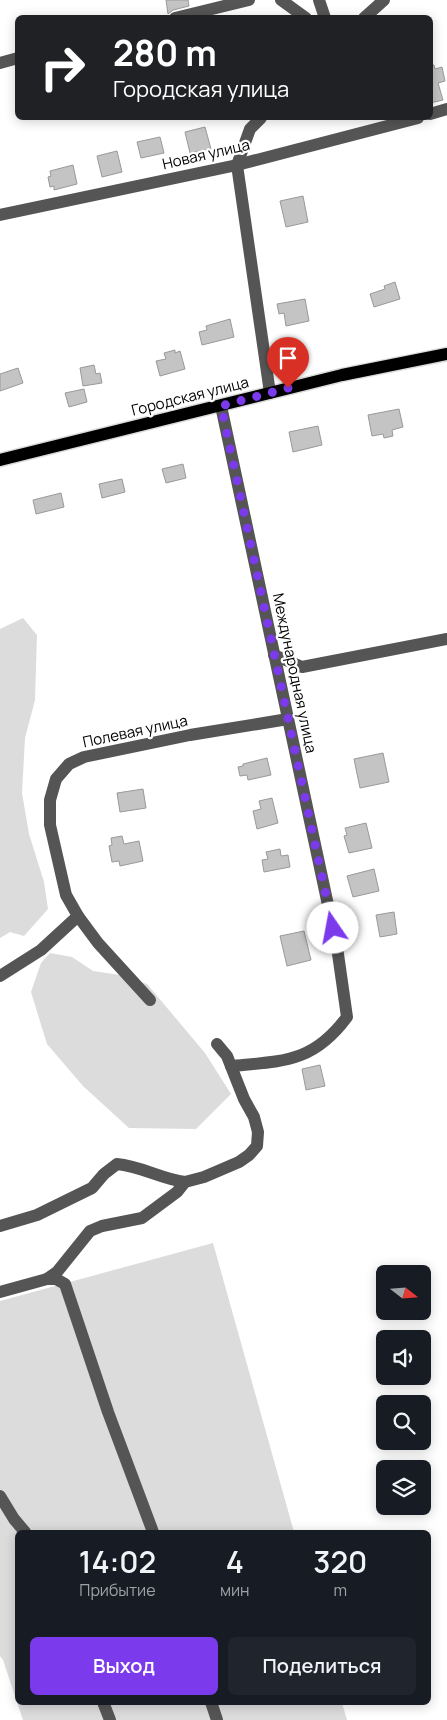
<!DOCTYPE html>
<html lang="ru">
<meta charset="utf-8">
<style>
body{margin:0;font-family:Manrope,sans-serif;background:#20242c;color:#f1f3f6;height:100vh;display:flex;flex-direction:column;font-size:19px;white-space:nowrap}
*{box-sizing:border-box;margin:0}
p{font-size:16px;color:#9ea1a6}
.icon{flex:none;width:28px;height:28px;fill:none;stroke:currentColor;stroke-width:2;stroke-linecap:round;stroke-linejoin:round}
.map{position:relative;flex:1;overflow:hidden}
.drawer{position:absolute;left:15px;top:1530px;width:416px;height:175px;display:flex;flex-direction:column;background:#171b24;border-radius:8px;box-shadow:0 2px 12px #0003}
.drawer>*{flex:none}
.top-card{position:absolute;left:15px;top:15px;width:418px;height:105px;border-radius:8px;box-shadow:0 2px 12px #0003;background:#202124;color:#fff;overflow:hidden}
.needle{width:32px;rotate:107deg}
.buttons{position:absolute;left:376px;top:1265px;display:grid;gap:10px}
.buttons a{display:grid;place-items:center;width:55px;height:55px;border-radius:8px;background:#171b24;box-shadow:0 2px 12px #0003;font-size:25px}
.pin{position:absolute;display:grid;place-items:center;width:42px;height:42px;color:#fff;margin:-51px -21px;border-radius:50% 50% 50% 0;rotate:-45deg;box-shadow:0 0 5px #0007}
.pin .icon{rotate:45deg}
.me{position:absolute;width:55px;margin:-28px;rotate:348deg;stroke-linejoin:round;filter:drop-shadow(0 0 4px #0008)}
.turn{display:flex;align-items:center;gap:18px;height:105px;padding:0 15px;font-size:22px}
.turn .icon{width:65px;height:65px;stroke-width:2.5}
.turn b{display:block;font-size:35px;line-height:42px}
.eta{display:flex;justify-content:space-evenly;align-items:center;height:85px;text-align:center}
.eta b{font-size:30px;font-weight:600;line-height:35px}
.cta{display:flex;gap:10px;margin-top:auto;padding:10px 15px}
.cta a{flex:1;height:58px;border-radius:8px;background:#7c3aed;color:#fff;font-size:20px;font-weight:600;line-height:58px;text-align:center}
.cta a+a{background:#20242c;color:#f1f3f6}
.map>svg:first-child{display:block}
</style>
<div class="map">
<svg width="447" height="1720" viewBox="0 0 447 1720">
<rect width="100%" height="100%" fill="#fff"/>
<g fill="#dcdcdc">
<path d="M23,618l14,17 -2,65 -10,38 -3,55 7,41 15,48 4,27 -24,27 -14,-4 -10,6v-309z"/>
<path d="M50,953l22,4 21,14 27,4 27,9 58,69 26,41 -35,35 -67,-1 -46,-42 -36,-42 -16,-52 10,-29z"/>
<path d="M213,1243l81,289h-276v170l324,1 5,17h-324l-20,-60 -3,-4v-355z"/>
</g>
<g fill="#c4c4c4" stroke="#999">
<path d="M166,0h22l1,6 -16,4 -5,4z"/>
<path d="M430,65h4l1,4 7,-2 3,14 -7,2 5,17 -13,3z"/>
<path d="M205,127l6,22 -21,4 -5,-21z"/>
<path d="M160,137l4,16 -23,5 -4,-16z"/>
<path d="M117,151l5,21 -20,5 -5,-21z"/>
<path d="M73,165l4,19 -23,6v-4l-4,1 -2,-10 3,-1 -1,-5z"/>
<path d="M303,196l5,26 -22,5 -6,-26z"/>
<path d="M395,282l5,17 -26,8 -4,-13 15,-5 -1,-3z"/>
<path d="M305,299l4,22 -23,5 -2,-13 -5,1 -2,-10z"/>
<path d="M230,319l4,18 -32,8 -3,-13 8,-2 -1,-4z"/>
<path d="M175,350v3l5,-2 5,18 -25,7 -4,-15 10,-2 -2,-6z"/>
<path d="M94,365l2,9 4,-1 2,10 -19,3 -3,-18z"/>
<path d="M18,368l5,15 -23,8v-17z"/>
<path d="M84,389l3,13 -18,5 -4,-14z"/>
<path d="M399,409l4,18 -11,3 1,6 -9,2 -1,-4 -11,2 -4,-21z"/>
<path d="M318,426l4,19 -29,7 -4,-20z"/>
<path d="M183,464l3,14 -20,5 -4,-14z"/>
<path d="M122,479l3,13 -23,6 -3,-14z"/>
<path d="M61,493l3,14 -28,7 -3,-14z"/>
<path d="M383,753l6,29 -29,6 -6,-29z"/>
<path d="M267,758l4,17 -23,5 -1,-5 -7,1 -2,-9 5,-1v-2z"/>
<path d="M143,789l3,19 -26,4 -3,-19z"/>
<path d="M272,798l6,25 -21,6 -4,-18 8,-2 -2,-8z"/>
<path d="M366,823l6,25 -23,5 -5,-17 3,-1 -2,-7z"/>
<path d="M122,836l2,8 15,-3 4,20 -23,5 -1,-5 -7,1 -3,-16 3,-1 -1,-7z"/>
<path d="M280,849l1,7 7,-1 2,12 -26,5 -2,-12 6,-1 -2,-7z"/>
<path d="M374,869l5,22 -26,6 -6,-21z"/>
<path d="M394,912l3,22 -17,3 -4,-22z"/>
<path d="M304,931l7,29 -24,6 -7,-30z"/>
<path d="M320,1065l5,21 -19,4 -4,-21z"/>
</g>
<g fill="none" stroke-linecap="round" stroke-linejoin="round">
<defs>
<path id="major" d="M0,460l342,-85 105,-21"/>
</defs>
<use href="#major" stroke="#dbdbdb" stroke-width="15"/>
<g stroke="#555" stroke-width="12">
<path d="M281,0l25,18"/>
<path d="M319,0l6,18"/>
<path d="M175,18l74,-18"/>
<path d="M364,18l20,-18"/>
<path d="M0,63l18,-5"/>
<path d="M430,114l17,-5"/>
<path d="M261,118l-11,11 -13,36 33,228"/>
<path d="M0,215l237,-50 181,-47"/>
<path d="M221,406l116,541 10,70c-34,46 -64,44 -116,49"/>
<path d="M274,655l28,12 145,-28"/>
<path d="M78,916l20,27 52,57"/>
<path d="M0,976l41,-26 37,-34 -12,-21 -16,-70v-25l6,-21 13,-15 15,-7 106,-22 98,-16"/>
<path d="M0,1226l37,-11 55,-27 12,-14 13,-10c24,2 44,15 68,18"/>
<path d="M47,1279l10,-7 33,-41 12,-5 40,-8 35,-26 8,-10 19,-5 35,-15 10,-7 8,-9 1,-14 -4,-15 -10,-18 -17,-43 -10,-12"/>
<path d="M0,1292l47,-13h9l9,5 43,128 45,120"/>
<path d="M0,1496l14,23 11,13"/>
<path d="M103,1702l7,18"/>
<path d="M211,1702l6,18"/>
</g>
<use href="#major" stroke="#000" stroke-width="12"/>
</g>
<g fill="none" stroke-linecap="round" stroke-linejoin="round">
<path stroke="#7c3aed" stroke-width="9" stroke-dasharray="0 16.2" d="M288,388l-67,18 112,522"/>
</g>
<g text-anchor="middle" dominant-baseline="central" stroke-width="4.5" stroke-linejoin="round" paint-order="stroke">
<g font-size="15" fill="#000" stroke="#fff">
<text transform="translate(206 154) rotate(-13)">Новая улица</text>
<text transform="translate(190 396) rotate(-14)">Городская улица</text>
<text transform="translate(295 673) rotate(78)">Международная улица</text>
<text transform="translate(135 731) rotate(-12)">Полевая улица</text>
</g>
</g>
</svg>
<div class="buttons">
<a><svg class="needle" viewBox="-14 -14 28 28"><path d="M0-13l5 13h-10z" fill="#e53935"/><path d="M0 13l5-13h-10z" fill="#9ea1a6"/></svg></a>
<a><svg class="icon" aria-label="sound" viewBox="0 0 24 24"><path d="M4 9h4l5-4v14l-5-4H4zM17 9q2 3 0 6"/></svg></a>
<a><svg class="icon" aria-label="search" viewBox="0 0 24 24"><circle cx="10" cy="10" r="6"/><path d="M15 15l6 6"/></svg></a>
<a><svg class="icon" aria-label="layers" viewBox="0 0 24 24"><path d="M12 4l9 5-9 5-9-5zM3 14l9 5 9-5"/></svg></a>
</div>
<div class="pin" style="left:288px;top:388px;background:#d93025"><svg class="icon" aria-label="arrive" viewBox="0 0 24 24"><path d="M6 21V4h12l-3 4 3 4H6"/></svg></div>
<svg class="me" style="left:333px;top:928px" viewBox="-20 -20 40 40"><circle r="19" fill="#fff"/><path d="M0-13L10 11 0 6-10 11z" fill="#7c3aed"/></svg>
<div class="top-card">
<div class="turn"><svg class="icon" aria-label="right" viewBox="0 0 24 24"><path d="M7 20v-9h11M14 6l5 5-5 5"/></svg><div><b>280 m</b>Городская улица</div></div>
</div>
<section class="drawer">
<div class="eta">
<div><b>14:02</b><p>Прибытие</p></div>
<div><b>4</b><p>мин</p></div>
<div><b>320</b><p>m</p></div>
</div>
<div class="cta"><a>Выход</a><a>Поделиться</a></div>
</section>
</div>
